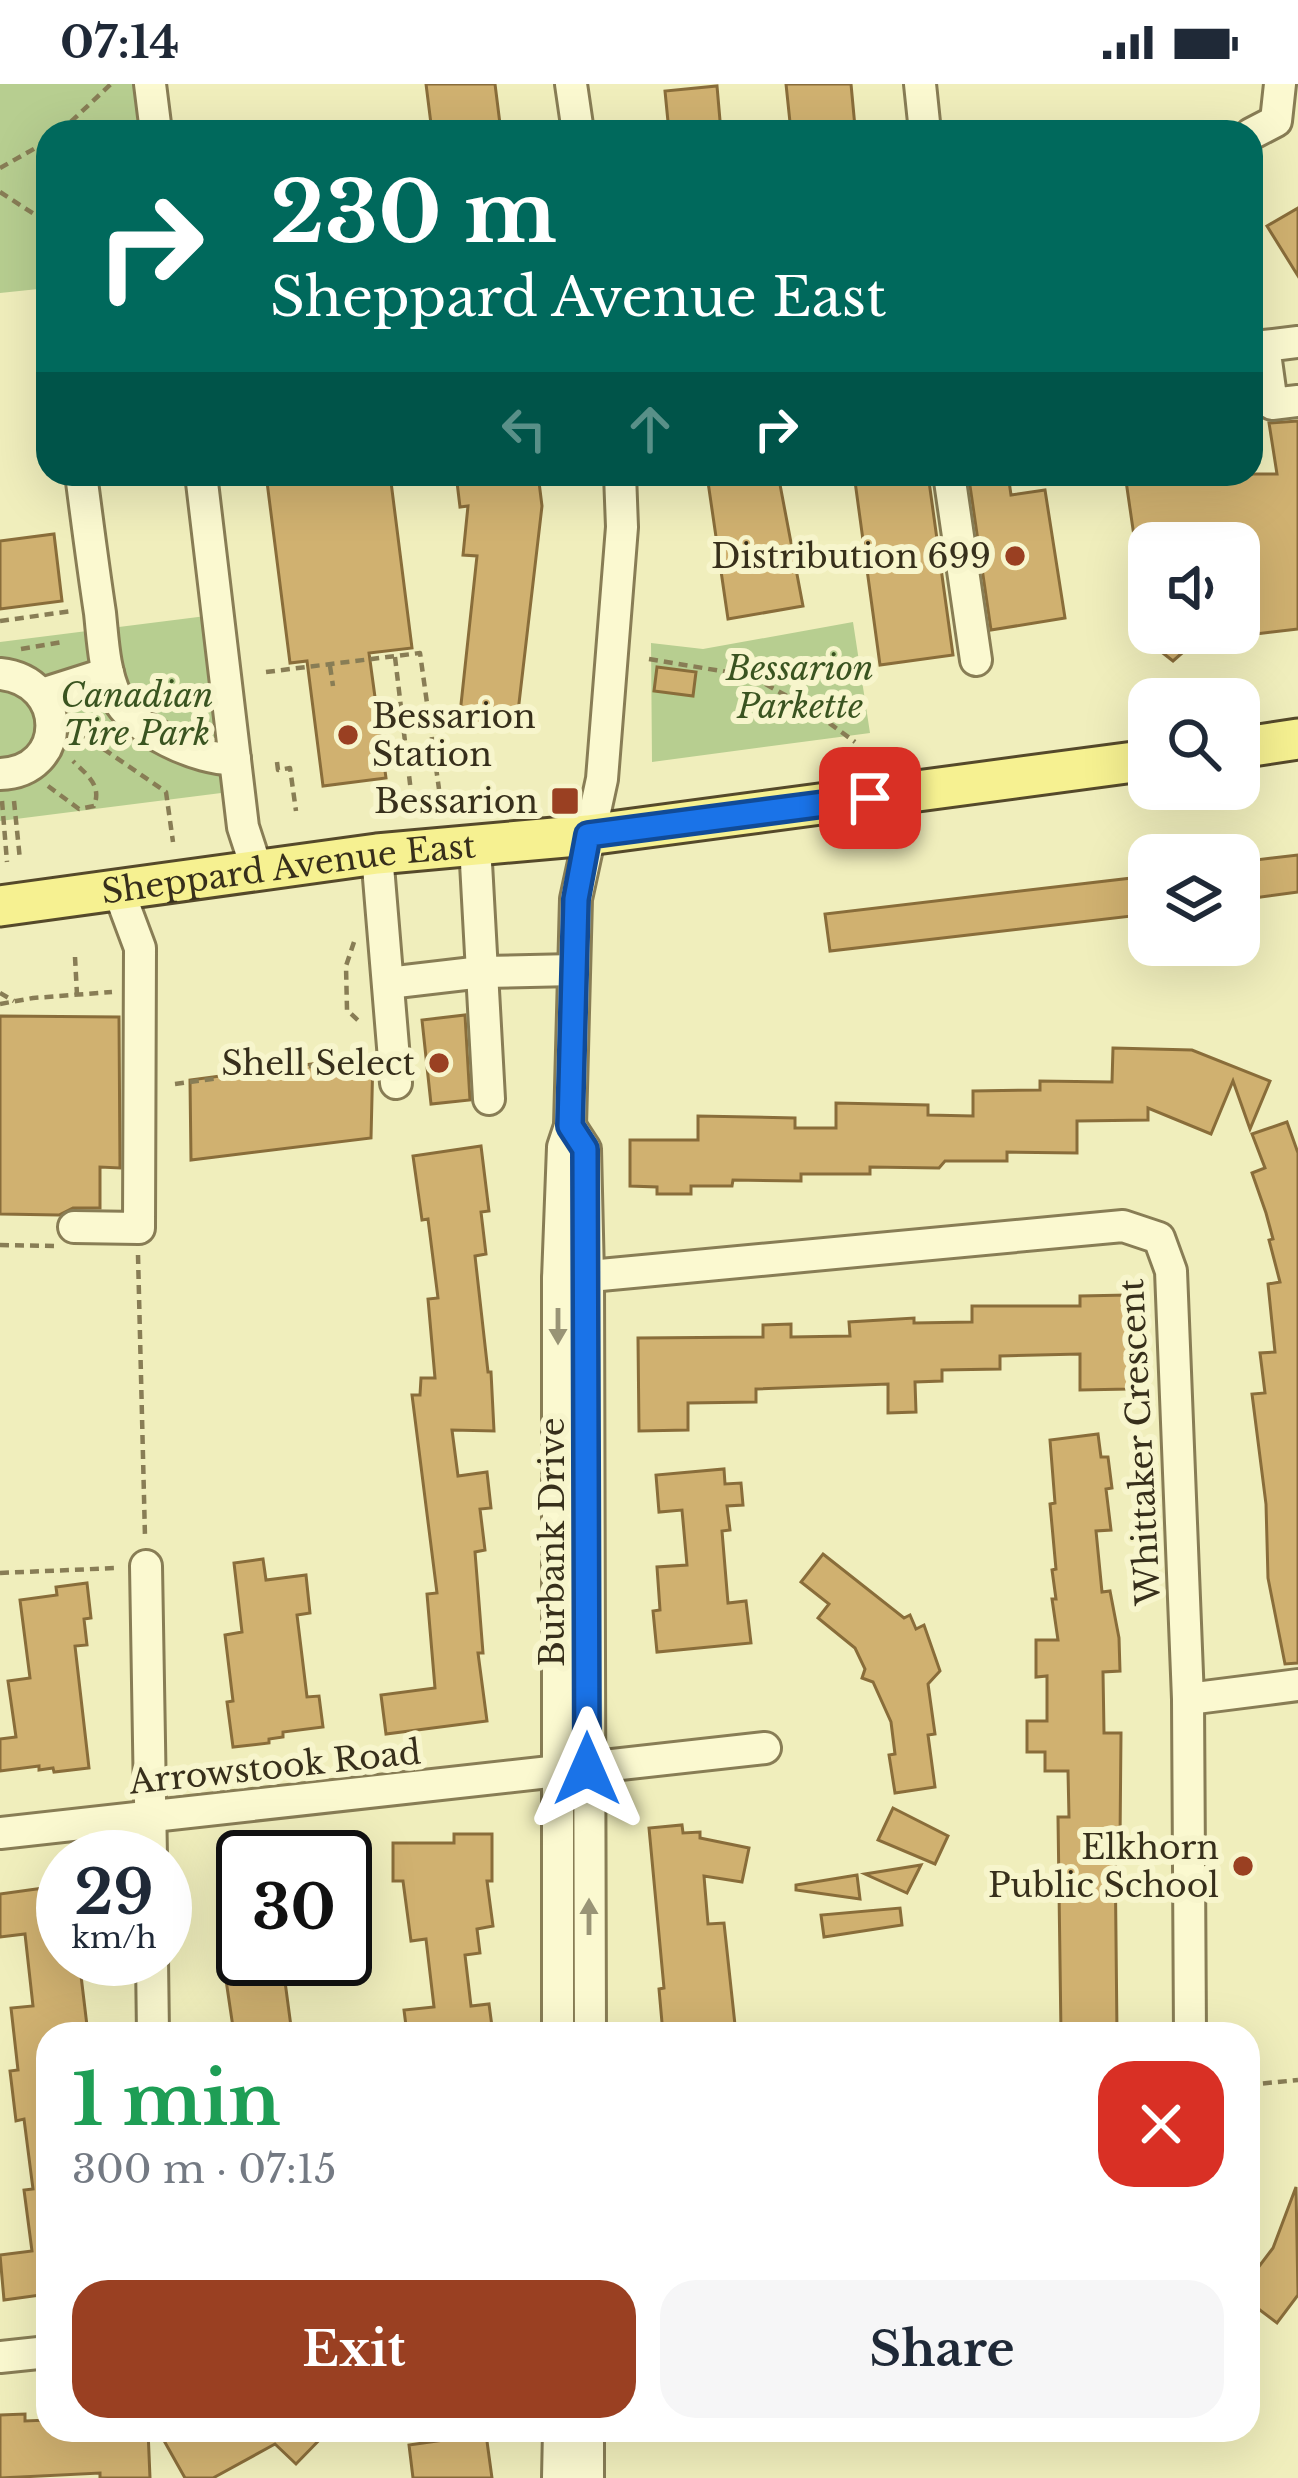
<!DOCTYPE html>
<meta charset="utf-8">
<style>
body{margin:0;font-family:"Libre Baskerville",serif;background:#f6f6f7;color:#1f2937;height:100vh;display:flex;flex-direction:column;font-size:45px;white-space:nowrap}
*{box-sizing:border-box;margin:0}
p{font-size:39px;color:#747a83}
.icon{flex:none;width:66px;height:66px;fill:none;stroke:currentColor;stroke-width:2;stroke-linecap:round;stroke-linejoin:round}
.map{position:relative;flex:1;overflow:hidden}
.details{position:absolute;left:36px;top:1938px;width:1224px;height:420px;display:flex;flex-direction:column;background:#fff;border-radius:36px;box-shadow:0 12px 48px #0002}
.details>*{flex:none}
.top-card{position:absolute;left:36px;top:36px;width:1227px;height:366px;border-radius:36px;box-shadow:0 12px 48px #0002;background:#00695c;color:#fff;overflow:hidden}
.tools{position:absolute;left:1128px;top:438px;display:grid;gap:24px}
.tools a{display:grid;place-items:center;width:132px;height:132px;border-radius:24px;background:#fff;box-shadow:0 12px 48px #0002;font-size:60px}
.speed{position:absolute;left:36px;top:1746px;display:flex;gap:24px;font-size:60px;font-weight:700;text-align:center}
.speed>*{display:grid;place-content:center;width:156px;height:156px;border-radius:50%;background:#fff;box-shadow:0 12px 48px #0002;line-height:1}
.speed small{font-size:30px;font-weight:400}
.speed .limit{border:6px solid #111;border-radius:18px;background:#fff;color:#111}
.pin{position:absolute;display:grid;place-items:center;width:102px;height:102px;color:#fff;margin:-51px;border-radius:24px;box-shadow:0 6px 18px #0006}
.me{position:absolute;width:132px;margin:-66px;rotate:0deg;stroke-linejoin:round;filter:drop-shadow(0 0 9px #0008)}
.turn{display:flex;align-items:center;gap:42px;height:252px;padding:0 36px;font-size:54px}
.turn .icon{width:156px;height:156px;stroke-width:2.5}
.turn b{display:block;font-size:84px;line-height:102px}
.lanes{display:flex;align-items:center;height:114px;padding:0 36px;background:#0003;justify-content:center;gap:60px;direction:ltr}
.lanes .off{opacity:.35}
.round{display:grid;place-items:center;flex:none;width:126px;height:126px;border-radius:36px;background:#f6f6f7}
.head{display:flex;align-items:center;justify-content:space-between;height:204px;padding:0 36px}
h1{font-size:72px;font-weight:700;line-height:90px;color:#1e9e55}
.cta{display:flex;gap:24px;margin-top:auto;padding:24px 36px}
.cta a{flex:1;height:138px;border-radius:36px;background:#9a4022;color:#fff;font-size:48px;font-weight:700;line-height:138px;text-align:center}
.cta a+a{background:#f6f6f7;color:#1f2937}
.status{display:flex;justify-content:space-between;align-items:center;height:84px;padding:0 60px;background:#fff;direction:ltr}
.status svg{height:33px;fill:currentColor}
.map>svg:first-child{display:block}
</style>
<div class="status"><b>07:14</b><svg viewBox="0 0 49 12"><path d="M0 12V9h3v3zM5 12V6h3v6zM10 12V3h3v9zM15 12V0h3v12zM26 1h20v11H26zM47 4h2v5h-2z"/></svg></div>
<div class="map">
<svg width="1298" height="2394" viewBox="0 0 1298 2394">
<rect width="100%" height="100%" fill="#f0eebc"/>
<g fill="#b7ce90">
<path d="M0,0h138l6,48h-96v156l-48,5z"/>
<path d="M214,531l23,176 -237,30v-179z"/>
<path d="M853,538l17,111 -218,29 -1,-119 52,6z"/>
</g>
<g fill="#d0b170" stroke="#896d3a" stroke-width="3">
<path d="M426,0h69l6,48h-69z"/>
<path d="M786,0h65l4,43 -64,5z"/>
<path d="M717,2l4,46h-52l-4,-41z"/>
<path d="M1298,124v68l-31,-50z"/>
<path d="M1298,337v208l-59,7v-93h-104l-10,-69h152l-8,-51z"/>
<path d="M266,390h124l22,174 -43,5 17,125 -63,8 -16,-125 -17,2z"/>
<path d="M456,390h82l4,32 -26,223 -57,-6 18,-167 -14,-1 5,-49 -8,1z"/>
<path d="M755,390h23l25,132 -75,13 -20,-137z"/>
<path d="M854,390h74l25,181 -73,10z"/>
<path d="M1008,390l3,21 34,-5 20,128 -74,12 -22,-151z"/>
<path d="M54,450l8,67 -62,8v-68z"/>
<path d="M1167,549h38l-32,28 -19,-15z"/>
<path d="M657,583l39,5 -3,24 -39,-5z"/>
<path d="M1298,771v37l-59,8v-38z"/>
<path d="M1149,792v38l-319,37 -5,-37z"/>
<path d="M465,931l5,85 -39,4 -9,-84z"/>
<path d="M0,932l119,1 1,151 -20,-1v41h-27l-14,7 -59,-1z"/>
<path d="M1113,964l79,2 78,31 -20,48 -17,-48 -22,53 -63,-26v12l-71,1v32l-70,-1v9h-62l-6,7 -69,-1v7h-69v7l-68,-1 -1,6h-41v8h-34v-7l-27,-1v-46h68v-24l97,2v10h41v-25l92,2v10l45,1v-25l67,-1v-9l72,1z"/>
<path d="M373,972l-2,82 -180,22 -1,-80z"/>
<path d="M1287,1038l11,31v510l-13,1 -17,-86 -2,-74 -14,-110 13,-1 -5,-40 15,-1 -7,-68 12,-2 -11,-42 4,-1 -7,-26 -14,-40 13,-5 -13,-34z"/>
<path d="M481,1062l8,65 -8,1 5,42 -11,2 13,116h3l3,59 -42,-1 6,46 29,-4 4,36 -11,1 5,41 -10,2 8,101h-5l9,68 -101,13 -5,-39 54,-7 -8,-94 10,-1 -25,-198h8l1,-17h14l-7,-79 10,-1 -10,-79 -6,1 -9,-64z"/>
<path d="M1128,1211l1,94 -49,1v-36l-80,2v13l-58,1v11l-27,1 1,30 -28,1v-29l-132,5v13l-68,1v27l-49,1 -1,-93 125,-1v-12l28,-1v13l59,-1 -1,-14 65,-4v5l58,-1v-16h108v-10z"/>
<path d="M1098,1350l3,23h7l4,31 -6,1 5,41 -15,1 6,61 8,-1 9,47 1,33 -17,1 1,61h17l-1,109h-5l2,192h-56l-3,-217h11l-1,-46h-23v-19h-18v-31h20v-45l-11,1v-37h22l-6,-41h4l-4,-29 4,-1 -6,-65 5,-1 -5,-63z"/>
<path d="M724,1385l1,15 16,-1 2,22 -16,1 3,24 -8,1 6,72 18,-2 5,42 -94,9 -4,-41 7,-1 -3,-43 30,-2 -5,-55 -23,2 -3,-37z"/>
<path d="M823,1470l81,64 6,-3 6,14 8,-4 16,46 -12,13 7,50 -7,1 7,52 -40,6 -6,-38 6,-1 -4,-32 -18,-40 -11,-4 3,-9 -10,-21 -37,-30 11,-14 -28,-22z"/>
<path d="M263,1475l3,21 40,-5 4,38 -13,2 10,82 12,-1 4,31 -40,5v5l-14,2v4l-36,4 -6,-45 6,-1 -8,-66 17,-3 -8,-69z"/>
<path d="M87,1499l4,35 -7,1 3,26 -12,1 14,122 -35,4 -1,-4 -14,2v-4l-39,5v-32l16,-2 -8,-56 22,-3 -10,-78 37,-5 -1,-8z"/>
<path d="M893,1724l55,28 -13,28 -57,-24z"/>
<path d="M682,1741l1,8 17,-1v6l49,10 -7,34 -38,-6 4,48 16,-1 12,111h-73l-4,-45 5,-1 -15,-160z"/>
<path d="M454,1750h38v47h-5l6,45 -16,3 3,24 -15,2 6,51 18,-2 4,30h-86l-3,-24 30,-3 -8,-68 -15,2 -8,-60h-10v-38h61z"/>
<path d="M921,1781l-14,28 -42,-19z"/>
<path d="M857,1791l3,24 -64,-9v-5z"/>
<path d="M51,1803l1,8 11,3v61h16l9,75h-40v260l-44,6 -4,-45 32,-4 -8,-61 9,-1 -9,-70 -8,2 -6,-50 8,-1 -7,-62 22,-2 -8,-72 -25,3v-43z"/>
<path d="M900,1824l2,17 -78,12 -3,-22z"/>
<path d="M232,1875h50l10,75h-58l-8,-54 8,-1z"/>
<path d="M1296,2103l2,108 -21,28 -29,-22v-20l25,-33z"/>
<path d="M25,2330v7l23,-1v10h100l2,48h-50v-5l-100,5v-63z"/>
<path d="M158,2346h171l-33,34 -21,-20 -62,34h-28z"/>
<path d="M486,2350l6,44h-79l-4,-33z"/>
</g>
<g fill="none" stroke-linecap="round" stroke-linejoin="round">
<defs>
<g id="minor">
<path d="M150,0l6,48"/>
<path d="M571,0l7,48"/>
<path d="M920,0l5,48"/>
<path d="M1251,50l25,-13 4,-37"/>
<path d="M1298,258l-34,4 8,58 26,-3"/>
<path d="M81,390c6,46 12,93 19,139 3,28 4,58 16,83 16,34 83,65 119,63"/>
<path d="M201,390l42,353 14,43"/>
<path d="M949,390l27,186"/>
<path d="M0,590c69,7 68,98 0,100"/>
<path d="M42,610l66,-21"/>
<path d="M475,761l14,254"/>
<path d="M377,770l19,229"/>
<path d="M388,899l94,-11 92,-2"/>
<path d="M570,1042l15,23 3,127 2,758"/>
<path d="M74,1143l65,1 1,-280 -22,-59"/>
<path d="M558,1195l565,-53 36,12 12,33 17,428 2,335"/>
<path d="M146,1482l5,291"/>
<path d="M1188,1615l110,-14"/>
<path d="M0,1749l765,-85"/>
<path d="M152,1875l1,75"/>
<path d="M558,1950v-755l5,-132 7,-21 6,-227 26,-120 20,-252 -2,-53"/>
<path d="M0,2273l48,-5"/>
<path d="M558,2394l1,-48"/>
<path d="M588,2394v-48"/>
</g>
<g id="major">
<path d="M1239,664l59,-9"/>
<path id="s1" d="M0,822l377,-52 211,-19 561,-75"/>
</g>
</defs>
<use href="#minor" stroke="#887d55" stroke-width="36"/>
<use href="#major" stroke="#55492a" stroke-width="45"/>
<g stroke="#887d55" stroke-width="4.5" stroke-dasharray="9 6" stroke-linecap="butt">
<path d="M60,48l51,-48"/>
<path d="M0,84l48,-27"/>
<path d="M0,108l48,31"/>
<path d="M0,537l72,-10"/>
<path d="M21,565l41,-7"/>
<path d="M395,573l16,135"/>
<path d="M649,575l102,17 59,33 45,33"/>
<path d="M330,582l3,20"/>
<path d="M266,588l154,-19 19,136"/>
<path d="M79,648l87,60 7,50"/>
<path d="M277,678l1,8 12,-2 6,43"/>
<path d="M48,702l31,23 15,-3c8,-21 -7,-31 -21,-45"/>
<path d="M2,717l5,61"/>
<path d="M14,717l6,59"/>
<path d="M354,858l-8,24 1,44 15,14"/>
<path d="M75,873l2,38"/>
<path d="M0,909l14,8"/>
<path d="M0,920l33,-6 79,-6"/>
<path d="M175,1000l188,-25"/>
<path d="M0,1161l54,1"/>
<path d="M138,1171l7,282"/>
<path d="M0,1489l116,-5"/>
<path d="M1248,2001l50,-5"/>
</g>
<use href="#minor" stroke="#fbf9d0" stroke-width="30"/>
<use href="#major" stroke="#f6f191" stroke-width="39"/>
</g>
<defs><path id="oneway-solid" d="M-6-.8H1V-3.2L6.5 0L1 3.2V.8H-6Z" transform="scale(3)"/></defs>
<g fill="#999476">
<use href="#oneway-solid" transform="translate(558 1242) rotate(90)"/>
<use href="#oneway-solid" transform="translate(589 1833) rotate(-90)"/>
</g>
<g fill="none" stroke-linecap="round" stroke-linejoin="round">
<defs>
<path id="route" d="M587,1685l-2,-620 -15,-23 6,-227 12,-64 282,-37"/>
</defs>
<use href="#route" stroke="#114b97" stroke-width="30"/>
<use href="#route" stroke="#1a73e8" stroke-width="21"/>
</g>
<g fill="#9a4022" stroke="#f7f5cc" stroke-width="4.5">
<circle cx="1015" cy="472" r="12"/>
<circle cx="348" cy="651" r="12"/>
<rect x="550" y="702" width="30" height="30" rx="6"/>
<circle cx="439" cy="979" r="12"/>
<circle cx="1243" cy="1782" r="12"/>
</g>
<g text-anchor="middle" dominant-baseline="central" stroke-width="12" stroke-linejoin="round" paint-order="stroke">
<g font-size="33" fill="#372f1b" stroke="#f7f5cc" text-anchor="end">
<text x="991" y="472">Distribution 699</text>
<text x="372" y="632" text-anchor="start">Bessarion<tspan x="372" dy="38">Station</tspan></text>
<text x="538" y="717">Bessarion</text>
<text x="415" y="979">Shell Select</text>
<text x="1219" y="1763">Elkhorn<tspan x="1219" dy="38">Public School</tspan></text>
</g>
<g font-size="33" font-style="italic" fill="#3a5420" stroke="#f7f5cc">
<text x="800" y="584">Bessarion<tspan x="800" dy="38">Parkette</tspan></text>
<text x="137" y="611">Canadian<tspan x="137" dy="38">Tire Park</tspan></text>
</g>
<g font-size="33" fill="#372f1b" stroke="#f7f5cc">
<text stroke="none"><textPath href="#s1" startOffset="291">Sheppard Avenue East</textPath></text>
<text transform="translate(1140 1358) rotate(-93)">Whittaker Crescent</text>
<text transform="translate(552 1458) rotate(-90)">Burbank Drive</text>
<text transform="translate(275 1683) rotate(-6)">Arrowstook Road</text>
</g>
</g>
</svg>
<div class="tools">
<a><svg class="icon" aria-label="sound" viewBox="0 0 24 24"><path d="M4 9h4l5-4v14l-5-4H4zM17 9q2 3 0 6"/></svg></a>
<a><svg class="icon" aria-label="search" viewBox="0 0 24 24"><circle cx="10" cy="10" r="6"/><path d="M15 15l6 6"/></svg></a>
<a><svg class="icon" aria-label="layers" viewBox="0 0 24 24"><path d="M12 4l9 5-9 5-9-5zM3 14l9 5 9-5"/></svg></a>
</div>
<div class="speed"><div>29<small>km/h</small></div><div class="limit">30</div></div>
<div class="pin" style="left:870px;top:714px;background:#d93025"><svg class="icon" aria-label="arrive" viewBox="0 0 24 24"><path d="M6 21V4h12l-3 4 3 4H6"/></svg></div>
<svg class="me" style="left:587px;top:1685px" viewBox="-20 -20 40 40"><path d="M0-17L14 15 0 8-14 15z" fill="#1a73e8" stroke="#fff" stroke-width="4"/></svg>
<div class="top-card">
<div class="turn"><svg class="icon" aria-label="right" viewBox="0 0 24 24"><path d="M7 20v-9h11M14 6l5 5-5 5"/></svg><div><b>230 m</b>Sheppard Avenue East</div></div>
<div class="lanes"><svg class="icon off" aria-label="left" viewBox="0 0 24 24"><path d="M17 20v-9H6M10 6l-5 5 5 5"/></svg><svg class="icon off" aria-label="ahead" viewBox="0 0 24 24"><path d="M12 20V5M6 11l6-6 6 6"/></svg><svg class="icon" aria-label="right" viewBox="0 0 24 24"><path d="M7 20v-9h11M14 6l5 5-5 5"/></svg></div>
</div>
<section class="details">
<div class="head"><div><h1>1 min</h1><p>300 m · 07:15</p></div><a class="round" style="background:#d93025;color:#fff"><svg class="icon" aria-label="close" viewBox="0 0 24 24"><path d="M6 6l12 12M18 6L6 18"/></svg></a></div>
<div class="cta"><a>Exit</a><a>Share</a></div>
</section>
</div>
